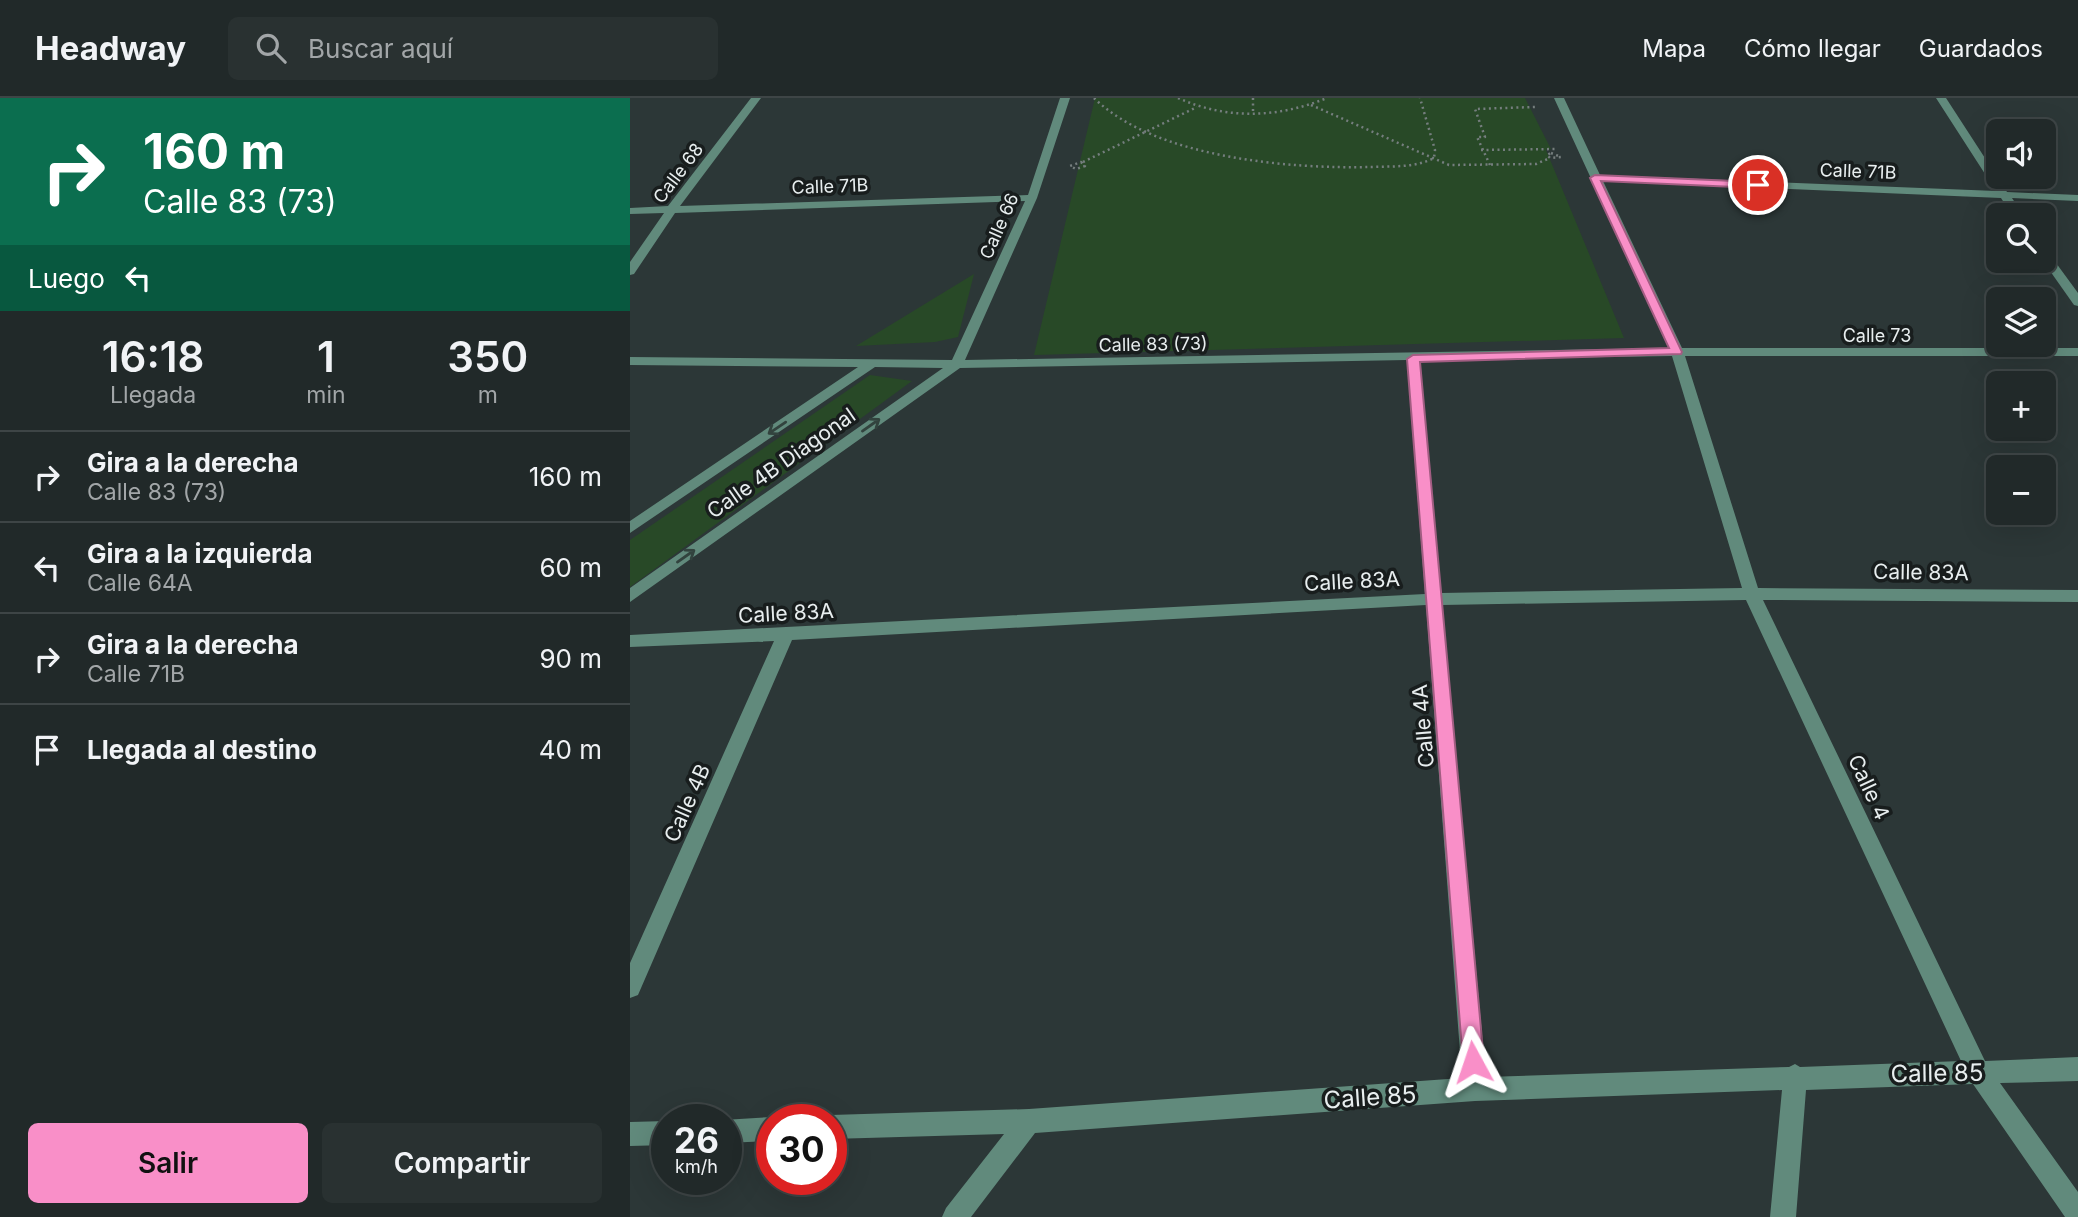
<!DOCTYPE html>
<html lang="es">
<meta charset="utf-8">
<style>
body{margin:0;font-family:Inter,sans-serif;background:#293131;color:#f1f3f6;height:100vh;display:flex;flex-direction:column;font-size:26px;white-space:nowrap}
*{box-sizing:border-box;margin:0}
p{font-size:23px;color:#a2a6a8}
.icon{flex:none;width:38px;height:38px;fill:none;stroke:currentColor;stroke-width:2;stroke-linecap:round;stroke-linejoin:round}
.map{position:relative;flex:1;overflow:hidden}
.details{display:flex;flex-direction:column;background:#212929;width:630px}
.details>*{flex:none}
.guide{background:#0b6e4f;color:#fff;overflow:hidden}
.fabs{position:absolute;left:1356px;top:21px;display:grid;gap:14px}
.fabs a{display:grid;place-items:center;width:70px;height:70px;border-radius:10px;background:#212929;box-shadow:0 7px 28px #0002,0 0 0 2px #3e4546;font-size:35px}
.speed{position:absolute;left:21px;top:1006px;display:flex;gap:14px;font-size:35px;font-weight:700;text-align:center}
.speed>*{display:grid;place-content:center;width:91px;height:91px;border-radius:50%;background:#212929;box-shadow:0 7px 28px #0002,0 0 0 2px #3e4546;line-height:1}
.speed small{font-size:18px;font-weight:400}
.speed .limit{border:10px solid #d22;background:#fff;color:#111}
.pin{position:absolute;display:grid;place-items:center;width:60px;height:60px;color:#fff;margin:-30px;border:4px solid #fff;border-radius:50%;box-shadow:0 2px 7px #0007}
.me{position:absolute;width:77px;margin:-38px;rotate:355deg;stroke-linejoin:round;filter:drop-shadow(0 0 5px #0008)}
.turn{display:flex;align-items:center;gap:24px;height:147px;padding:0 28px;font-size:32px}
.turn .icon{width:91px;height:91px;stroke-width:2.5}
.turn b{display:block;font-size:49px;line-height:60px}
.then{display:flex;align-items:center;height:66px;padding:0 28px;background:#0003;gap:14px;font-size:26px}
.eta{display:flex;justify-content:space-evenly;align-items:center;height:119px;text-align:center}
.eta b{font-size:42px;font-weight:600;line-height:49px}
.action{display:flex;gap:14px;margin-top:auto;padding:14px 28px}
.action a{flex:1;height:80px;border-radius:10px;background:#f98fc8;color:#111;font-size:28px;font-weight:600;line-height:80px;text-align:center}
.action a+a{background:#293131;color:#f1f3f6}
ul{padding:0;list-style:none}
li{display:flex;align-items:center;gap:21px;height:91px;padding:0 28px;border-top:2px solid #3e4546}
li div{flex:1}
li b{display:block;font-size:26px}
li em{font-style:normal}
header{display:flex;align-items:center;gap:42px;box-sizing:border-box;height:98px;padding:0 35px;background:#212929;border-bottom:2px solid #3e4546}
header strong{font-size:33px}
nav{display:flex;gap:38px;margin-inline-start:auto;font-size:24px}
.search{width:490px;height:63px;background:#293131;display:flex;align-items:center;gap:18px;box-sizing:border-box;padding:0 24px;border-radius:10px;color:#a2a6a8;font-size:26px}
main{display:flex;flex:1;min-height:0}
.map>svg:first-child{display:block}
</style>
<header>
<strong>Headway</strong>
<div class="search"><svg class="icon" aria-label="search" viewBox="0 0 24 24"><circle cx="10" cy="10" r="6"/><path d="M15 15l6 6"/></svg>Buscar aquí</div>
<nav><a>Mapa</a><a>Cómo llegar</a><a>Guardados</a></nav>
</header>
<main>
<section class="details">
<div class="guide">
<div class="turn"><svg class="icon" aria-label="right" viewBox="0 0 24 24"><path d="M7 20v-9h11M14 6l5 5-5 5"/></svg><div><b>160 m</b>Calle 83 (73)</div></div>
<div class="then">Luego<svg class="icon" aria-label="left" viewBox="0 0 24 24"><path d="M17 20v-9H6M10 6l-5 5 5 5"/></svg></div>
</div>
<div class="eta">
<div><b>16:18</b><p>Llegada</p></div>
<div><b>1</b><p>min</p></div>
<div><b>350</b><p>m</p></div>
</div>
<ul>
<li><svg class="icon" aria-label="right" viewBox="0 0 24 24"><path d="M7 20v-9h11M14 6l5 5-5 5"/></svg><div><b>Gira a la derecha</b><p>Calle 83 (73)</p></div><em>160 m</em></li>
<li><svg class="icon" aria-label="left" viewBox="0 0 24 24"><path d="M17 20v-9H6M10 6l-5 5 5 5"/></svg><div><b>Gira a la izquierda</b><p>Calle 64A</p></div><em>60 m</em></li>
<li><svg class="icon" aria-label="right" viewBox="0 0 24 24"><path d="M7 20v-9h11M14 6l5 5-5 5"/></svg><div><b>Gira a la derecha</b><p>Calle 71B</p></div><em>90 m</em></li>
<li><svg class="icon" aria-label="arrive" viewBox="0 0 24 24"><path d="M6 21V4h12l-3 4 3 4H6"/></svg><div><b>Llegada al destino</b></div><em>40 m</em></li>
</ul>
<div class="action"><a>Salir</a><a>Compartir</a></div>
</section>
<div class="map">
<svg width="1448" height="1119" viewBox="0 0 1448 1119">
<rect width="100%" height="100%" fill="#2c3737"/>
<g fill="#284927">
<path d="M465,0h430l26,51 -5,1 78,188 -590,17z"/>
<path d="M344,176l-16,63 -23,5 -79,4z"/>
<path d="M240,277l42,6 -282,206v-47z"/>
</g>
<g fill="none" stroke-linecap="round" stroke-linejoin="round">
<g stroke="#757e7e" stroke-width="2.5" stroke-dasharray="2 3.5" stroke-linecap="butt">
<path d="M464,0c61,60 195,71 277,69 22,-1 44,1 63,-9l1,-8 -15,-52"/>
<path d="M548,0c49,22 100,20 149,0"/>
<path d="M623,0v16"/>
<path d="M681,7l138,60 87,-1 14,-6"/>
<path d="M851,52l76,-1"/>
<path d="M921,55l10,4 -11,1 -3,-3z"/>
<path d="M451,64l4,4 -9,3 -6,-3z"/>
<path d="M453,64l114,-55"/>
<path d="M860,67l-13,-28h8l-10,-28 60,-2"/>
</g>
<g fill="#618a7c" fill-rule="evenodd">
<path d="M121,0h10l-81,108 348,-11 32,-97h10l-33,100 -72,162 704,-12 -115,-250h10l36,77 396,16 -60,-93h10l61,94 71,3v6l-66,-3 11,17h-11l-11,-17 -398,-17 79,167h396v8h-393l73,232 320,2v12l-315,-2 222,461 93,-4v24l-78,2 78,109v25h-13l-92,-133 -167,6 -10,127h-26l12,-127 -307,11 -440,32 -64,84h-29l4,-9 58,-74 -173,5v-19h-9l9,-5 198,-6 433,-31 -36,-473 -634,35 -154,355 -8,3v-35l144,-322 -144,6v-12l795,-41 -18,-234 -447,8 -330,234v-14l313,-220 -68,-1 -245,166v-12l228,-154 -228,-2v-8l322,3 73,-159 -350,12 -41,61 -4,1v-13l34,-49 -34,1v-6l38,-2zM1042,258l70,232 -301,5 -21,-233zM1116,502l215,461 -161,6 -5,-3 -6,3 -303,10 -44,-472z"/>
<path d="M1414,153l4,1 30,41v13l-4,-1 -31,-44z"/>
<path d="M142,1019l8,3h-8v21l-46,2v-23h-3z"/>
<path d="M37,1023v24l-37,1v-24z"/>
</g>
</g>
<defs><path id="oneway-shaft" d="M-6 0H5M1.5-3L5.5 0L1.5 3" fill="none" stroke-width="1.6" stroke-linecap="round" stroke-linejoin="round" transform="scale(1.75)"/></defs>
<g stroke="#32433e">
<use href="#oneway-shaft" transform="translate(241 327) rotate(-35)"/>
<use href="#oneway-shaft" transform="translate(147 330) rotate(146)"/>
<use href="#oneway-shaft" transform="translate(56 458) rotate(-35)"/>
</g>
<path fill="#f98fc8" stroke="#a25d82" stroke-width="2" d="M965,77l163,7 5,3 -5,3 -157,-7 81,171 -1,2 -261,8 64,700 -3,7 -8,3 -7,-3 -3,-7 -56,-703 6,-4 256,-7 -79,-170z"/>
<g text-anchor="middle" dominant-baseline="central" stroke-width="7" stroke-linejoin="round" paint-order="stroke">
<g font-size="18" fill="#e8eeef" stroke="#181d1d">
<text transform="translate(1228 73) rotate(2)">Calle 71B</text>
<text transform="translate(48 75) rotate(-53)">Calle 68</text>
<text transform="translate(200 88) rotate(-2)">Calle 71B</text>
<text transform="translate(369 128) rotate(-66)">Calle 66</text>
<text x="1247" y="237">Calle 73</text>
<text transform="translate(523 246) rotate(-1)">Calle 83 (73)</text>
</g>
<g font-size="21" fill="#e8eeef" stroke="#181d1d">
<text transform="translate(151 365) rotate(-35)">Calle 4B Diagonal</text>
<text transform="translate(1291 474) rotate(1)">Calle 83A</text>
<text transform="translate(722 483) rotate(-3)">Calle 83A</text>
<text transform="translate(156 515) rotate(-3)">Calle 83A</text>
<text transform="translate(793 628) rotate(-95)">Calle 4A</text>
<text transform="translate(1239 689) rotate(65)">Calle 4</text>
<text transform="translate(57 705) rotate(-66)">Calle 4B</text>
</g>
<g font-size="24" fill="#e8eeef" stroke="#181d1d">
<text transform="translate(1307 975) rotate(-1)">Calle 85</text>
<text transform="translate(740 999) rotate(-4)">Calle 85</text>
</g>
</g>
</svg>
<div class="fabs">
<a><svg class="icon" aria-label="sound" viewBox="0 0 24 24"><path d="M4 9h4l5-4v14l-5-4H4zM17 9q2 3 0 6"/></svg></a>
<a><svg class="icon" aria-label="search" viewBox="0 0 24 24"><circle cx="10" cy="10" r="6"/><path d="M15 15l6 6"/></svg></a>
<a><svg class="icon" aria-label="layers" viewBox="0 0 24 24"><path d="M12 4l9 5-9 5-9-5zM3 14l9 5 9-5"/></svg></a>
<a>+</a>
<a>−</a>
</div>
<div class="speed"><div>26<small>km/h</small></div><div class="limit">30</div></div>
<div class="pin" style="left:1128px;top:87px;background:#d93025"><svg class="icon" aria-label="arrive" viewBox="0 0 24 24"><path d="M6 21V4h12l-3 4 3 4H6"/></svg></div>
<svg class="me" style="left:843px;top:964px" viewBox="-20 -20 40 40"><path d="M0-17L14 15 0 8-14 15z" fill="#f98fc8" stroke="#fff" stroke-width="4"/></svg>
</div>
</main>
